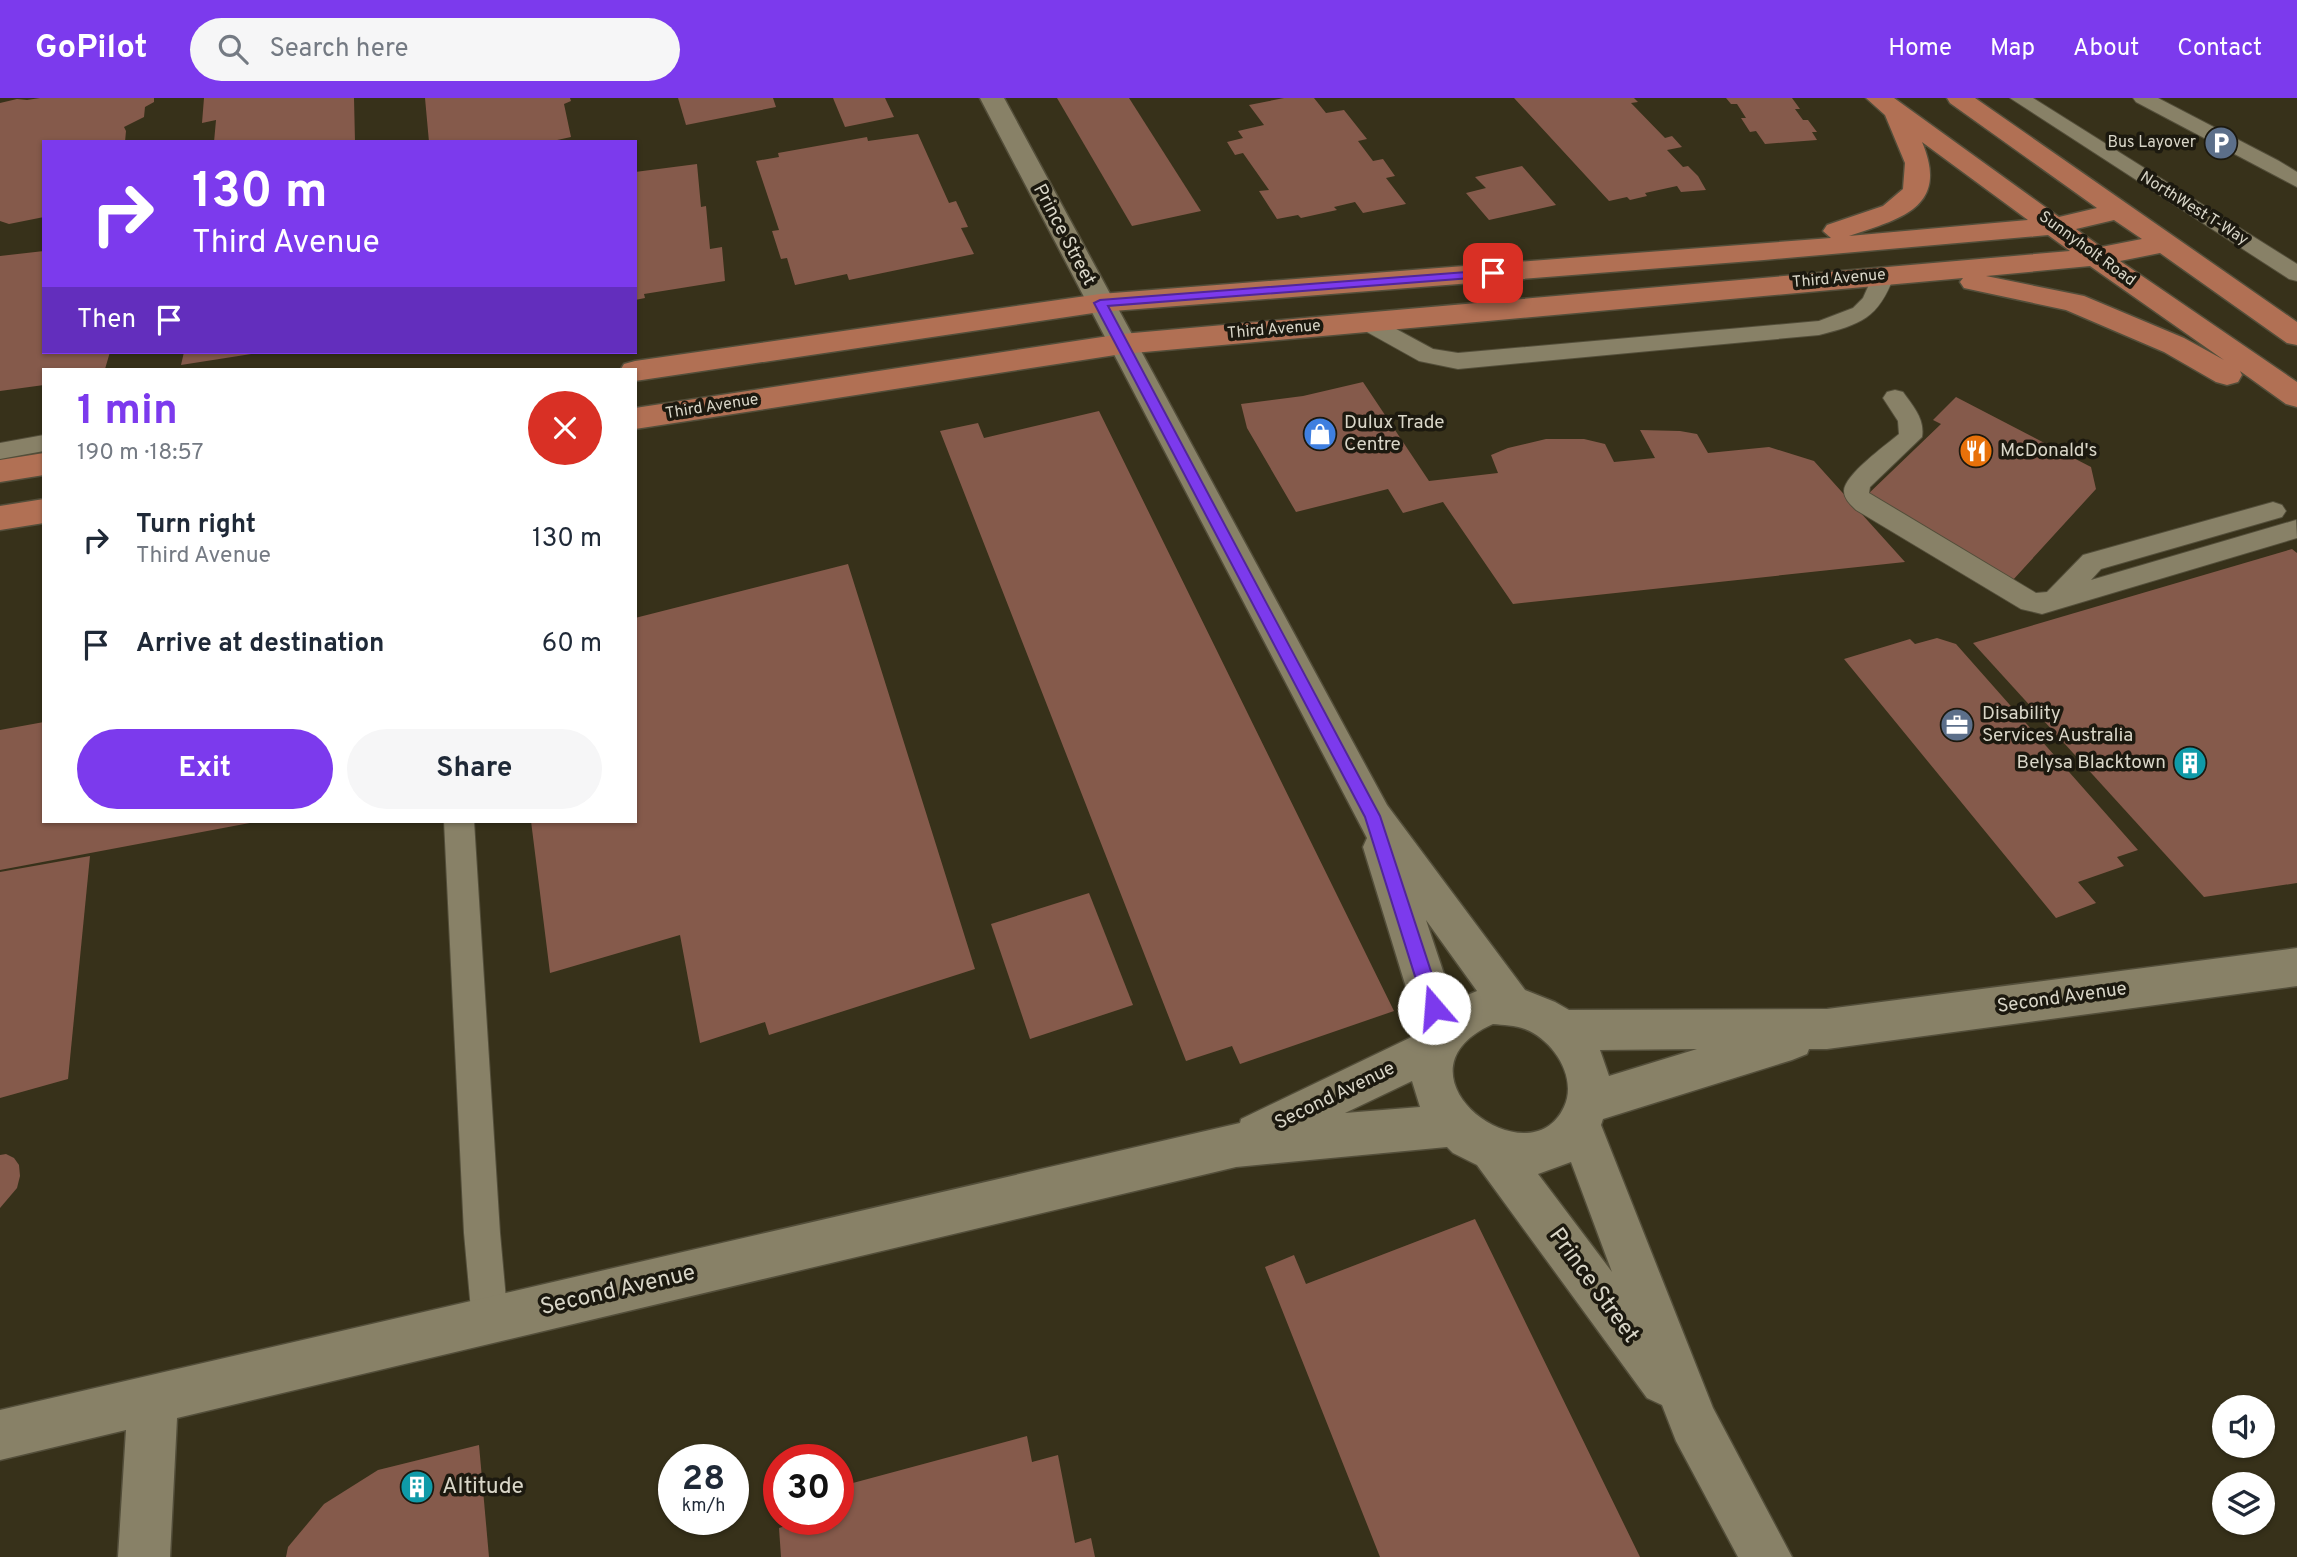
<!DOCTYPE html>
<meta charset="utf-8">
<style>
body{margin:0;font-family:Overpass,sans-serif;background:#f6f6f7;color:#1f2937;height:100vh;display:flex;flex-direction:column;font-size:26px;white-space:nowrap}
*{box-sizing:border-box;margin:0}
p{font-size:23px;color:#747a83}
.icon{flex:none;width:38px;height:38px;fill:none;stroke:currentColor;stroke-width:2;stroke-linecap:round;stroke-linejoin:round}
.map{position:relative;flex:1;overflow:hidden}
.details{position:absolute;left:42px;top:270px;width:595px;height:455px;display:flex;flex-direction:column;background:#fff;border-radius:0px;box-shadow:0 2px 5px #0004}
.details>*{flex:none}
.banner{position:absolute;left:42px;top:42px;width:595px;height:214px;border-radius:0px;box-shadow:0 2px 5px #0004;background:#7c3aed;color:#fff;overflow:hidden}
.fabs{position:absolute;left:2212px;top:1297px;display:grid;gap:14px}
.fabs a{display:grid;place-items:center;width:63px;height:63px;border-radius:50%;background:#fff;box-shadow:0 2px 5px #0004;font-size:35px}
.speed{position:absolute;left:658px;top:1346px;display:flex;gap:14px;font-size:35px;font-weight:700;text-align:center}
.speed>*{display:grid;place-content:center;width:91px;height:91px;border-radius:50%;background:#fff;box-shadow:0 2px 5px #0004;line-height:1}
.speed small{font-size:18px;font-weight:400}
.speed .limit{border:10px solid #d22;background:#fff;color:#111}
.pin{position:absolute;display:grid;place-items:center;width:60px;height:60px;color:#fff;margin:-30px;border-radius:14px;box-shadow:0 4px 10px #0006}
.me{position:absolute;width:77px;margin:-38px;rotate:342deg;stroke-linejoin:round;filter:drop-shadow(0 0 5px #0008)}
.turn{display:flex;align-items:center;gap:24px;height:147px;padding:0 35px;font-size:32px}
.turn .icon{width:91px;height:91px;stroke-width:2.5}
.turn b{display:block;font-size:49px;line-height:60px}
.then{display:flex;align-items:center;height:66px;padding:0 35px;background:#0003;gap:14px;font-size:26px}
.round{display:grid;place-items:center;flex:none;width:74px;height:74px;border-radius:37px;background:#f6f6f7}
.summary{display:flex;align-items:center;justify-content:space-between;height:119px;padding:0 35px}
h1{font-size:42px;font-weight:700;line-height:52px;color:#7c3aed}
.button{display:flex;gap:14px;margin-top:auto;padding:14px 35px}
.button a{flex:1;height:80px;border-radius:42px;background:#7c3aed;color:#fff;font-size:28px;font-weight:700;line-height:80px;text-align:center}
.button a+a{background:#f6f6f7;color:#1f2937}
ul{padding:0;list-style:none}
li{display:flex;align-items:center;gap:21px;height:105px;padding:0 35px}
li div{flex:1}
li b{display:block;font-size:26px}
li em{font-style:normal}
header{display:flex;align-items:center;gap:42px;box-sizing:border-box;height:98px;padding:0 35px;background:#7c3aed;color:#fff}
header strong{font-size:33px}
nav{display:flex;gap:38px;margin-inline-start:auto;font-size:24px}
.search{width:490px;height:63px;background:#f6f6f7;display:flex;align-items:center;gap:18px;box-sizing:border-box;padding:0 24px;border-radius:38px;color:#747a83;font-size:26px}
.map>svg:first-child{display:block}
</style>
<header>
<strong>GoPilot</strong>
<div class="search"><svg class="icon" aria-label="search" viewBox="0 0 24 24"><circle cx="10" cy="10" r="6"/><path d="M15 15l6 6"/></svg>Search here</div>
<nav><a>Home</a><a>Map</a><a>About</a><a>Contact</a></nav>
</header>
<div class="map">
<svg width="2297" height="1459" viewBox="0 0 2297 1459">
<rect width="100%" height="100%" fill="#37311a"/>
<g fill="#855a4b">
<path d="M40,0h114v4l-9,5 -1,10 -20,10 2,4 -1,11h-81v75l-35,7 -9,-3v-118l17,-4 10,1z"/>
<path d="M204,0h150l1,44h-141l2,-22 -14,3z"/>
<path d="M425,0h145l1,3 -7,3 7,33 -23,5h-119z"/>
<path d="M678,0h95l3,9 -90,18z"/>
<path d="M833,0h52l9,19 -49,10z"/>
<path d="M1057,0h72l72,113 -69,15z"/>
<path d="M1284,0h30l12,15 18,-3 23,29 -9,2 15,20 10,-2 12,17 -9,2 20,26 -43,9 -8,-11 -21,5 3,3 -36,8 -3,-3 -21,4 -18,-28 10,-1 -26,-37 -8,2 -8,-13 16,-4 -5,-7 26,-6 -15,-20z"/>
<path d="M1514,0h120l4,4 -7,1 34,35 7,-2 10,11 -15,3 16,17 5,-1 10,10 8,14 -25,2 -4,-6 -32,7 2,3 -17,4 -3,-3 -18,4z"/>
<path d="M1726,0h66l8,11h-5l8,11h5l9,12h-5l5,8 -52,4 -9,-13 -6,1 -9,-14h5l-9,-14h-6z"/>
<path d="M918,36l31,69 7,-2 12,26 -7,1 13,26 -125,26 -2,-6 -52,11 -8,-27 -6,1 -9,-28 7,-1 -23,-69 23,-4 -1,-4 89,-16 1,4z"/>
<path d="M697,66l4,43 5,-1 4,43 12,-2 3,34 -81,13 1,4 -10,2v-128z"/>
<path d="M1522,68l34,39 -67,15 -23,-27 20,-5 -11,-11z"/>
<path d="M44,153v101h66l-5,17h-61v16l-44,6v-135z"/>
<path d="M184,254h73v1l-76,12z"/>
<path d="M1363,284l66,99 69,-8 -7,-18 17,-7 38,-9h38l21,5 9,18 41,-4 -15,-28 40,1 17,3 11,19 61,-6 45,14 91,101 -392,42 -70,-102 -40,11 -15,-24 -92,23 -49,-84 -6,-24 62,-8z"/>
<path d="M1956,299l135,70 5,22 -84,92 -147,-84 76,-73 -8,-4z"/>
<path d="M1099,313l295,600 -154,53 -8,-18 -46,15 -246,-630 38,-8 6,15z"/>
<path d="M2292,451l5,4v330l-93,14 -231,-254z"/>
<path d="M848,466l127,405 -206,66 -4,-13 -65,21 -20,-108 -130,38 -19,-152h104v-203z"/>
<path d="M1937,540l19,6 182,206 -21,7 7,9 -46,16 18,21 -40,15 -212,-259 66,-20 5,5z"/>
<path d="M44,624v99l211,1 -255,48v-140z"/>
<path d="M90,758l-22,223 -68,19v-226z"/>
<path d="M1089,795l44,112 -103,34 -39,-115z"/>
<path d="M6,1056l8,4 5,7 1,11 -3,12 -17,20v-53z"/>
<path d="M1475,1121l165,338h-260l-115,-290 29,-12 12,29z"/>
<path d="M1027,1338l5,26 26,-7 17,88 16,-5 4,19h-314l-2,-29 31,-9h28v-32z"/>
<path d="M479,1347l10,112h-203l2,-10 36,-43 54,-34z"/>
</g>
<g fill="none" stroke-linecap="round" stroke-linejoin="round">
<defs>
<g id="lane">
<path d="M2010,0h23l264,166v17l-8,-2z"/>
<path d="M2133,0h25l121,63 18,11v15l-161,-85z"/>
<path d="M1883,171l8,2 3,5c-16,43 -33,48 -75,59l-361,34 -39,-8 -61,-34 -3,-5 3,-5 8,-2 8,2 59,32 25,4 361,-32 34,-13 10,-10 12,-27z"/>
<path d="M1895,292l8,2c10,14 22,27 19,45l-52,50 -1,6 167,100 11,-1 36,-37 190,-53 9,3 4,6 -4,6 -181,52 -10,11 205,-60 1,18 -255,76 -21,-5 -165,-99c-5,-5 -12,-11 -12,-19 0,-16 42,-46 55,-57l-1,-13 -15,-23 4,-6z"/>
<path d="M44,337v16l-44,8v-16z"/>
<path d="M444,723h30l26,412 8,88 -5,13 -13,5 -13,-5 -5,-13 -8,-88z"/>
</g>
<path id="street" d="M980,0h24l383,707 138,185 30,12 14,8 258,-1 470,-61v38l-470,63h-18l-2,5 -15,6 -189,59 -2,6 112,283 79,149h-54l-62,-116 -14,-36 -15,-7 -170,-233 -24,-12 -6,-6 -211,20 -1059,251 -7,139h-52l8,-127 -126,30v-50l1240,-287 1,-4 179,-86 -57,-186 4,-9zM1426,822l51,71 -24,10zM1493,926c10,1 22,1 32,5 28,11 53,48 39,78 -35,76 -181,-34 -71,-83zM1697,951l-88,27 -9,-26zM1412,983l8,26 -75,6zM1571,1064l41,110 -74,-98z"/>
<g id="primary">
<path d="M1866,0h28l165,119 38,-9 -147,-105 -3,-5h28l322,224v23l-10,-2 -127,-90 -40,8 177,121v25l-11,-3 -46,-33 2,4 -4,7 -11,3 -11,-3 -52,-30 -98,-42 -102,-22 -4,-6 3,-4 -841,76 -487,75v-21l487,-74 948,-83 -22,-16 -284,25 -664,52 -465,69v-12h-14l3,-5 11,-3 465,-67 731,-56 -8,-7 4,-6 56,-19 20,-17 2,-26 -20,-48zM1922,44l106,78 -179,16c51,-17 101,-28 73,-94zM2114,122l28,19 -41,8 -25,-18zM2090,168l134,94 -40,-22 -100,-42 -98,-20z"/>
<path d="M44,355v22l-44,7v-22z"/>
<path d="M44,401v24l-44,7v-24z"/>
</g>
</defs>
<use href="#lane" stroke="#534e3a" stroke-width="2"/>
<use href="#street" stroke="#534e3a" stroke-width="3"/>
<use href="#primary" stroke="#534e3a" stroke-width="3"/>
<use href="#lane" fill="#888167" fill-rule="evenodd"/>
<use href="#street" fill="#888167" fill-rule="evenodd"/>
<use href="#primary" fill="#b17054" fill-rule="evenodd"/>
</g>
<path fill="#7c3aed" stroke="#51269a" stroke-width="2" d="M1493,172l6,3 -2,3 -389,30 272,510 63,192 -3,6 -6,2 -6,-2 -3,-6 -60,-191 -271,-514 6,-3z"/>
<defs>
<symbol id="parking-disc" viewBox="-11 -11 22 22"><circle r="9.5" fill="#5c6f8a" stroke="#1c190f"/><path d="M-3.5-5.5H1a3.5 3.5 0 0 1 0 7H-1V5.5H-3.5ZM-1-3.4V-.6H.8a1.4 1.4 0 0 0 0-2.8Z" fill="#fff"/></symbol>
<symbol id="shop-disc" viewBox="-11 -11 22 22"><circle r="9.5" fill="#3f7fe0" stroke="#1c190f"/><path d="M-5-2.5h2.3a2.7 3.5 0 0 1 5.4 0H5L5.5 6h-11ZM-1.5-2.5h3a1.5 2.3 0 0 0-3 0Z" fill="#fff"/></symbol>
<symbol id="restaurant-disc" viewBox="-11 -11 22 22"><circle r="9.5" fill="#e8710a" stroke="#1c190f"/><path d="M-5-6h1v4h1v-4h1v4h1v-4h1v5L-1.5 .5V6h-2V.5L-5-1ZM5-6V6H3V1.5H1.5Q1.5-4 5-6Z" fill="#fff"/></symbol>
<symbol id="office-disc" viewBox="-11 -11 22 22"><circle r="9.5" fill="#5c6f8a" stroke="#1c190f"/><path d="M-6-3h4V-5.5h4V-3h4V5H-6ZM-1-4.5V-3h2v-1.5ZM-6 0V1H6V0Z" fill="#fff"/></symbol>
<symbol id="building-disc" viewBox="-11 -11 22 22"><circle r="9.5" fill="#0f9aa8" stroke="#1c190f"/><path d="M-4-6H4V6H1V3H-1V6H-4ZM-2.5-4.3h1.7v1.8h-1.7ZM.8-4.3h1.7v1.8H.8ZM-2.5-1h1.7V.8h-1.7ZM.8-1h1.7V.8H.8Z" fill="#fff"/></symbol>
</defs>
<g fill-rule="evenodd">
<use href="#parking-disc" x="2202" y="26" width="38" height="38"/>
<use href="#shop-disc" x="1301" y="317" width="38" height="38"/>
<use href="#restaurant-disc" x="1957" y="334" width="38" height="38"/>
<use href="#office-disc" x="1938" y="608" width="38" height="38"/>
<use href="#building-disc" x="2171" y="646" width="38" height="38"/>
<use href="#building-disc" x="398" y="1370" width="38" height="38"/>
</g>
<g text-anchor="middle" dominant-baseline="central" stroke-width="7" stroke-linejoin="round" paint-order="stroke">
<g font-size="16" fill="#d9d6c8" stroke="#1c190f" text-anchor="end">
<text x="2196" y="45">Bus Layover</text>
</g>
<g font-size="16" fill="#d9d6c8" stroke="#1c190f">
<text transform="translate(2194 111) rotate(32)">NorthWest T-Way</text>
<text transform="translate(2087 151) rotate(36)">Sunnyholt Road</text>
<text transform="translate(1839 181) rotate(-5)">Third Avenue</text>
<text transform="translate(1274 232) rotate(-5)">Third Avenue</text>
<text transform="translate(712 309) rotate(-9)">Third Avenue</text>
</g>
<g font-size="19" fill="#d9d6c8" stroke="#1c190f">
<text transform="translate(1064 137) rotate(62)">Prince Street</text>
<text transform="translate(2062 900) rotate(-8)">Second Avenue</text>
<text transform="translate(1335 998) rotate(-26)">Second Avenue</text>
</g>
<g font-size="19" fill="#d9d6c8" stroke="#1c190f" text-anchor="start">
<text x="1344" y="325">Dulux Trade<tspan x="1344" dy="22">Centre</tspan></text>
<text x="2000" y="353">McDonald's</text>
<text x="1982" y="616">Disability<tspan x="1982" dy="22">Services Australia</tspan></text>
<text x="2166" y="665" text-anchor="end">Belysa Blacktown</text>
</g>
<g font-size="23" fill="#d9d6c8" stroke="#1c190f">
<text transform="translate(1593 1188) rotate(54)">Prince Street</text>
<text transform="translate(618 1193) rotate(-13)">Second Avenue</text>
</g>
<g font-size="23" fill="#d9d6c8" stroke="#1c190f" text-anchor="start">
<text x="442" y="1389">Altitude</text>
</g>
</g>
</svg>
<div class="fabs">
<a><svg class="icon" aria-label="sound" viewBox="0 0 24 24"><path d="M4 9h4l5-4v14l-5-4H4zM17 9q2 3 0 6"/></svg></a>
<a><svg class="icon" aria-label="layers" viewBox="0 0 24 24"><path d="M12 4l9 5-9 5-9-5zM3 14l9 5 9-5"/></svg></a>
</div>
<div class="speed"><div>28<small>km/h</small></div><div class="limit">30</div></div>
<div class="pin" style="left:1493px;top:175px;background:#d93025"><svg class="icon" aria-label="arrive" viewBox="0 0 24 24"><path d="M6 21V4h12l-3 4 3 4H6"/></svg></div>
<svg class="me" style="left:1434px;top:910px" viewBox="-20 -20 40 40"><circle r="19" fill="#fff"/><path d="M0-13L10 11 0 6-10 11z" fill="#7c3aed"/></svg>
<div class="banner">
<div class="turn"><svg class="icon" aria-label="right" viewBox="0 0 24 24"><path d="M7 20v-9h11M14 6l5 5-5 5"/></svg><div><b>130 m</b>Third Avenue</div></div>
<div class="then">Then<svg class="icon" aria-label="arrive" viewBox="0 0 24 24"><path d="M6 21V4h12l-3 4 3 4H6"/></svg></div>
</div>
<section class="details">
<div class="summary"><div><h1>1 min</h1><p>190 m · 18:57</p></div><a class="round" style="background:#d93025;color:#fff"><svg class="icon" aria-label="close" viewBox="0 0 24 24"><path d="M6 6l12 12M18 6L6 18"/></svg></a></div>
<ul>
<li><svg class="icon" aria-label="right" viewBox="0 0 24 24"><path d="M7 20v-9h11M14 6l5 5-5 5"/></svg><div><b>Turn right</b><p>Third Avenue</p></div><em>130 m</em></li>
<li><svg class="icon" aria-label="arrive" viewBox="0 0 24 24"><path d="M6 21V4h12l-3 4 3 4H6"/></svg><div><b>Arrive at destination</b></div><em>60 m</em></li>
</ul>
<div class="button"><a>Exit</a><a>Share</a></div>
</section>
</div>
